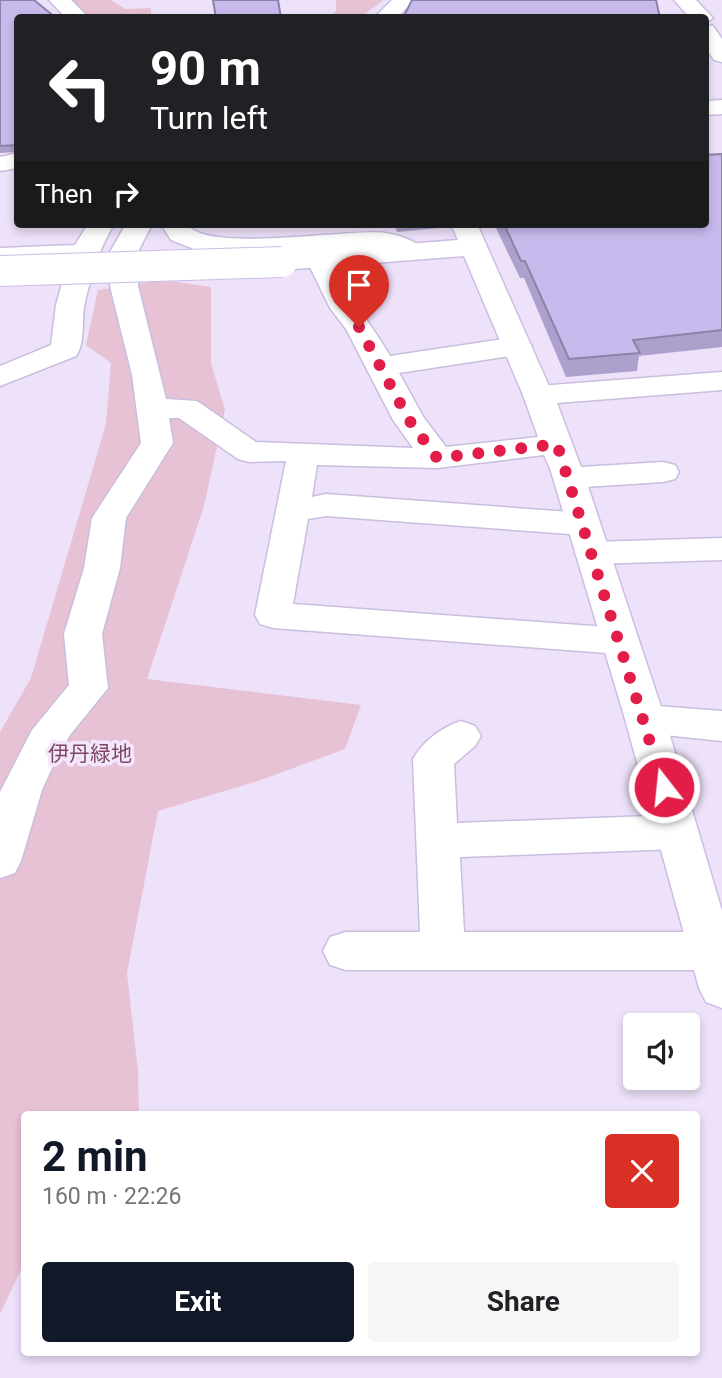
<!DOCTYPE html>
<meta charset="utf-8">
<style>
body{margin:0;font-family:Roboto,"Noto Sans JP",sans-serif;background:#f6f6f6;color:#202124;height:100vh;display:flex;flex-direction:column;font-size:26px;white-space:nowrap}
*{box-sizing:border-box;margin:0}
p{font-size:23px;color:#757577}
.icon{flex:none;width:38px;height:38px;fill:none;stroke:currentColor;stroke-width:2;stroke-linecap:round;stroke-linejoin:round}
.map{position:relative;flex:1;overflow:hidden}
.side{position:absolute;left:21px;top:1111px;width:679px;height:245px;display:flex;flex-direction:column;background:#fff;border-radius:7px;box-shadow:0 4px 10px #0003}
.side>*{flex:none}
.banner{position:absolute;left:14px;top:14px;width:695px;height:214px;border-radius:7px;box-shadow:0 4px 10px #0003;background:#202124;color:#fff;overflow:hidden}
.fabs{position:absolute;left:623px;top:1013px;display:grid;gap:14px}
.fabs a{display:grid;place-items:center;width:77px;height:77px;border-radius:7px;background:#fff;box-shadow:0 4px 10px #0003;font-size:35px}
.pin{position:absolute;display:grid;place-items:center;width:60px;height:60px;color:#fff;margin:-72px -30px;border-radius:50% 50% 50% 0;rotate:-45deg;box-shadow:0 0 7px #0007}
.pin .icon{rotate:45deg}
.me{position:absolute;width:77px;margin:-38px;rotate:344deg;stroke-linejoin:round;filter:drop-shadow(0 0 5px #0008)}
.turn{display:flex;align-items:center;gap:24px;height:147px;padding:0 21px;font-size:32px}
.turn .icon{width:91px;height:91px;stroke-width:2.5}
.turn b{display:block;font-size:49px;line-height:60px}
.then{display:flex;align-items:center;height:66px;padding:0 21px;background:#0003;gap:14px;font-size:26px}
.round{display:grid;place-items:center;flex:none;width:74px;height:74px;border-radius:7px;background:#f6f6f6}
.head{display:flex;align-items:center;justify-content:space-between;height:119px;padding:0 21px}
h1{font-size:42px;font-weight:700;line-height:52px;color:#111827}
.action{display:flex;gap:14px;margin-top:auto;padding:14px 21px}
.action a{flex:1;height:80px;border-radius:7px;background:#111827;color:#fff;font-size:28px;font-weight:700;line-height:80px;text-align:center}
.action a+a{background:#f6f6f6;color:#202124}
.map>svg:first-child{display:block}
</style>
<div class="map">
<svg width="722" height="1378" viewBox="0 0 722 1378">
<rect width="100%" height="100%" fill="#eee1fa"/>
<g fill="#e7c1d4">
<path d="M66,0h44l16,9 25,-1v9h-67z"/>
<path d="M336,0h47l-22,17h-30l5,-6z"/>
<path d="M163,280l48,7v76l14,47 -21,96 -57,173 214,26 -16,44 -87,32 -100,30 -31,162 11,98 1,44h-115v148l-24,51v-582l31,-54 75,-254 5,-61 -25,-18 12,-55z"/>
</g>
<g fill="none" stroke-linecap="round" stroke-linejoin="round">
<defs>
<g id="street">
<path d="M49,0h22l18,18h-23z"/>
<path d="M674,0h22l17,18 -8,6v-6h-15z"/>
<path d="M705,25l8,1 9,13v23l-8,-2 -9,-13z"/>
<path d="M722,100v14l-17,1v-14z"/>
<path d="M18,153v15l-18,3v-14z"/>
<path d="M88,224h26c-15,26 -22,48 -29,78 -4,17 1,40 -9,54l-76,30v-20l51,-21 5,-40 12,-43 -68,2v-16l75,-3z"/>
<path d="M126,224h26l-14,28v34l28,113 31,2 59,41 157,6 -20,-28 -47,-91 -16,-21 -24,-49 4,-5 -111,-3 -28,-11 -10,-16h26c19,30 164,4 199,9 12,2 32,8 39,18l-4,6 -10,2 -30,-10 -54,4c15,11 20,36 30,52 11,18 23,33 33,51l127,-19 10,3 5,6 -5,6 -10,3 -118,18 25,45 22,29 92,-10 -15,-42 4,-7 11,-2 184,-14v18l-165,13 24,64 82,-5 12,3 4,7 -4,7 -12,3 -94,6 -12,-3 -13,-30 -107,13 -120,-3 -5,32 14,-3 257,19 12,3 5,8 -5,8 -12,3 -257,-19 -18,3 -15,85 327,24 13,4 6,9 -6,9 -13,4 -347,-26 -13,-4 -5,-9 31,-154 -37,1 -11,-3 -59,-41h-10l4,25 -47,75 -6,50 -18,66 6,54 -38,47 -13,22 -15,33 -21,71 -6,12 -15,5v-86l32,-62 37,-45 -5,-51 20,-66 8,-50 49,-75 -9,-68 -22,-89v-34z"/>
<path d="M722,538v22l-130,4 -12,-3 -5,-8 5,-8 12,-3z"/>
<path d="M645,705l77,6v30l-77,-8 -14,-4 -6,-10 6,-10z"/>
<path d="M461,721l14,5 6,10 -6,10 -21,18 3,59 220,-8 15,5 6,12 -6,12 -15,5 -217,8 4,75h248l10,3v32l-10,3h-366l-16,-5 -7,-14 7,-14 16,-5h74l-7,-173c10,-18 29,-32 48,-38z"/>
</g>
<g id="secondary">
<path d="M392,0h22l-17,18h-23z"/>
<path d="M451,224h26l76,171 -4,7 -11,2 -11,-2 -4,-7 -59,-139 -182,14 -10,-2 -4,-6 4,-6 10,-2 176,-14z"/>
<path d="M566,458l12,3 4,7 83,251 57,192v97l-16,-6 -7,-14 -74,-269 -75,-251 4,-7z"/>
</g>
</defs>
<use href="#street" stroke="#c9bede" stroke-width="3"/>
<use href="#secondary" stroke="#cbbee4" stroke-width="3"/>
<use href="#street" fill="#fff" fill-rule="evenodd"/>
<use href="#secondary" fill="#fff" fill-rule="evenodd"/>
<defs>
<path id="secondary-bridge" d="M0,271l282,-9"/>
</defs>
<use href="#secondary-bridge" stroke="#cbbee4" stroke-width="32" stroke-linecap="butt"/>
<use href="#secondary-bridge" stroke="#fff" stroke-width="30"/>
</g>
<g fill="#ada0cd">
<path d="M0,0l18,18v134l-18,1z"/>
<path d="M722,154v193l-83,9 -2,15 -71,6 -42,-99h-4l-26,-54h211z"/>
<path d="M394,224h56l-1,3 -52,5z"/>
</g>
<g fill="#c9baee" stroke="#8d82a7" stroke-width="2">
<path d="M0,0h34l22,18h-38v127l-18,1z"/>
<path d="M213,0h65l3,18h-65z"/>
<path d="M412,0h244l4,18h-257z"/>
<path d="M722,154v176l-89,10 7,13 -71,6 -44,-98h-4l-17,-37h201v-69z"/>
</g>
<g fill="none" stroke-linecap="round" stroke-linejoin="round">
<path stroke="#e11d48" stroke-width="12" stroke-dasharray="0 21.6" d="M359,327l50,93 28,38 120,-14 107,343"/>
</g>
<g text-anchor="middle" dominant-baseline="central" stroke-width="7" stroke-linejoin="round" paint-order="stroke">
<g font-size="21" fill="#80485f" stroke="#f2e7fe">
<text x="90" y="754">伊丹緑地</text>
</g>
</g>
</svg>
<div class="fabs">
<a><svg class="icon" aria-label="sound" viewBox="0 0 24 24"><path d="M4 9h4l5-4v14l-5-4H4zM17 9q2 3 0 6"/></svg></a>
</div>
<div class="pin" style="left:359px;top:327px;background:#d93025"><svg class="icon" aria-label="arrive" viewBox="0 0 24 24"><path d="M6 21V4h12l-3 4 3 4H6"/></svg></div>
<svg class="me" style="left:664px;top:787px" viewBox="-20 -20 40 40"><circle r="17" fill="#e11d48" stroke="#fff" stroke-width="3"/><path d="M0-11L8 9 0 5-8 9z" fill="#fff"/></svg>
<div class="banner">
<div class="turn"><svg class="icon" aria-label="left" viewBox="0 0 24 24"><path d="M17 20v-9H6M10 6l-5 5 5 5"/></svg><div><b>90 m</b>Turn left</div></div>
<div class="then">Then<svg class="icon" aria-label="right" viewBox="0 0 24 24"><path d="M7 20v-9h11M14 6l5 5-5 5"/></svg></div>
</div>
<section class="side">
<div class="head"><div><h1>2 min</h1><p>160 m · 22:26</p></div><a class="round" style="background:#d93025;color:#fff"><svg class="icon" aria-label="close" viewBox="0 0 24 24"><path d="M6 6l12 12M18 6L6 18"/></svg></a></div>
<div class="action"><a>Exit</a><a>Share</a></div>
</section>
</div>
